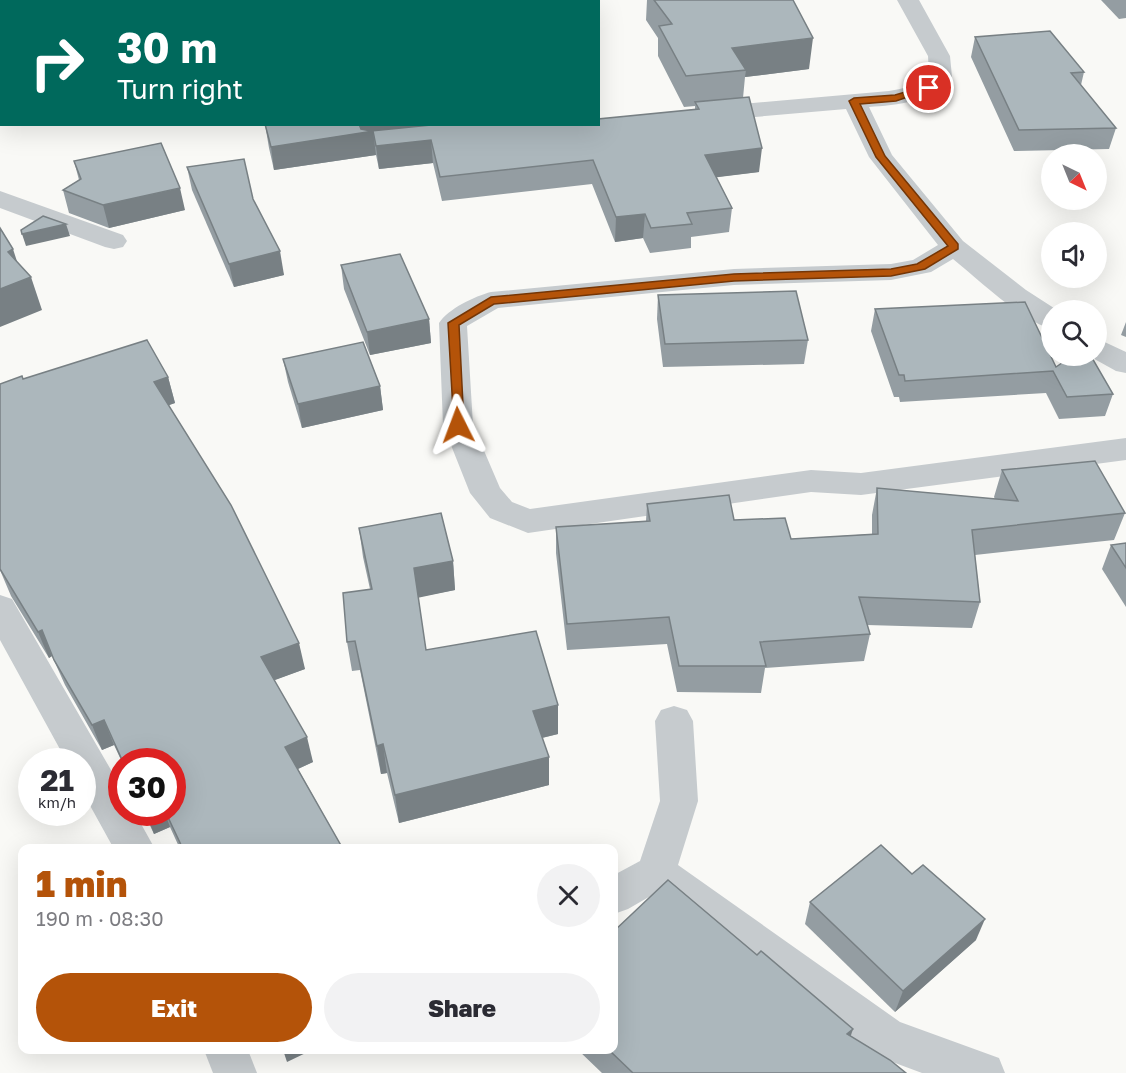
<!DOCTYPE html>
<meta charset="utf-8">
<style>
body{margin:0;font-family:"Golos Text",sans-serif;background:#f2f2f3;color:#2b2b33;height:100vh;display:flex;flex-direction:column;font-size:22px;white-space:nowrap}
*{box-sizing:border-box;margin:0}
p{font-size:20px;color:#7c7c81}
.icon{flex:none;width:33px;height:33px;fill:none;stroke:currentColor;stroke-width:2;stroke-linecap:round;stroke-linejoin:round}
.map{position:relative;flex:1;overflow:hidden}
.panel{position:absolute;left:18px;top:844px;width:600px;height:210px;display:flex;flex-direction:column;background:#fff;border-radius:12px;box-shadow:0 6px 24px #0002}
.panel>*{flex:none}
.banner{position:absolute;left:0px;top:0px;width:600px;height:126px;box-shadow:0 6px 24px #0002;background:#00695c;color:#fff;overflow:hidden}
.needle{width:39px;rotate:137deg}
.tools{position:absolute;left:1041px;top:144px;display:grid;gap:12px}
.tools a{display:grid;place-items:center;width:66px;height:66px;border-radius:50%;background:#fff;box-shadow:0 6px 24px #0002;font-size:30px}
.speed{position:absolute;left:18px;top:748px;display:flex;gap:12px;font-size:30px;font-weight:700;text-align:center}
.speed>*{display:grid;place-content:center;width:78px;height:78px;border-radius:50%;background:#fff;box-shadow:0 6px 24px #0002;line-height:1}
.speed small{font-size:15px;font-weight:400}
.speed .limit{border:9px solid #d22;background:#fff;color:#111}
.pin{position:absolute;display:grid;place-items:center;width:51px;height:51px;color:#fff;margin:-26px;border:3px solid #fff;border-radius:50%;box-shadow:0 2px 6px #0007}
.me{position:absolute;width:66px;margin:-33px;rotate:357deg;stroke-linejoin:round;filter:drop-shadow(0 0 4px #0008)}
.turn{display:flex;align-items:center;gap:21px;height:126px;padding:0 18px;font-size:27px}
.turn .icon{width:78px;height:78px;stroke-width:2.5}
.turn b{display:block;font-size:42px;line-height:51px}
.round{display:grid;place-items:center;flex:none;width:63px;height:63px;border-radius:32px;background:#f2f2f3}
.headline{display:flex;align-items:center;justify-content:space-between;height:102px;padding:0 18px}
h1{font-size:36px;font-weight:800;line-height:45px;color:#b45309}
.cta{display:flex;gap:12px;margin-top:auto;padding:12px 18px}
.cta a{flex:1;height:69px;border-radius:36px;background:#b45309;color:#fff;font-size:24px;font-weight:800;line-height:69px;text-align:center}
.cta a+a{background:#f2f2f3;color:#2b2b33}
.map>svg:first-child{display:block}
</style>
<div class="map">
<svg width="1126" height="1073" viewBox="0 0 1126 1073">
<rect width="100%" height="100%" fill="#f9f9f6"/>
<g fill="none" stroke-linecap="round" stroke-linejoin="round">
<g fill="#c6cbce" fill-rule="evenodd">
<rect x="50" y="0" width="22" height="2"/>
<path d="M897,0h22l31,56 2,21c-17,25 -56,28 -83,30l23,48 71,86 63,49 31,20h-5v19c-31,-8 -74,-50 -99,-70l-22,13 -40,8 -157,5 -236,23 -31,18 6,99 27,63 12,14 18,7 281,-39 50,3 265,-35v22l-265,35 -50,-3 -283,41 -38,-15 -20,-25 -27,-68 -4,-102c9,-14 36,-27 52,-31l243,-23 157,-5 22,-4 25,-15 -69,-88 -23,-48 -137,12 -8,-2 -4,-5 4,-5 8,-2 180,-16c15,-2 28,-7 40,-16l-1,-19z"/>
<path d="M0,191l123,44 4,6 -4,6 -9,2 -9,-2 -105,-39z"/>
<path d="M1096,338l30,14v21l-10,-2 -27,-15h7z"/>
<path d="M0,595l12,4 110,190v24h13l20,36h-41l-32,-58v-29h-15l-67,-122z"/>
<path d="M674,706l13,4 6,11 5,80 -20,64 222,157 99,36 6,15h-83l-51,-19 -217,-160 -26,15 -14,5v-39l26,-14 20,-60 -5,-80 6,-11z"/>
<path d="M204,1050h44l9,23h-44z"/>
</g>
</g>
<g fill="#949da2">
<path d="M79,0h260l1,2h-260z"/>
<path d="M647,0h146l16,69 -64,8 -2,21 16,74 -43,5 16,31 -3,24 -38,5v11l-41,5 -7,-15 -28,4 -23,-58 -150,17 -9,-38 -54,6 -3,-14 -102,15 -5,-22 -4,-24h333l97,-15v-3l-11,1 -26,-51v-18l-12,-18z"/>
<path d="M1101,0h25v18l-7,1z"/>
<path d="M975,37l109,35 -3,13 35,43 -7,21 -95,2 -43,-94z"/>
<path d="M74,161l111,49 -76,18 -40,-15 -6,-23 16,-10z"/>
<path d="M187,167l66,32 31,76 -50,12 -42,-97z"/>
<path d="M341,265l88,54 2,24 -61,12 -26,-66z"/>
<path d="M658,295l150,45 -4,24 -141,3 -6,-48z"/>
<path d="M875,309l181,58 57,27 -8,22 -46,3 -13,-26 -146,9 -1,-5h-5l-23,-66z"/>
<path d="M1126,322v15l-5,-2z"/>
<path d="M283,359l97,27 3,24 -81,18 -14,-46z"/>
<path d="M168,377l7,26 -6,2 136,264 -31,11 39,82 -15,7 45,80h-163l-10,-22 -16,7 -10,-21h28v-51h-50l-8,-17 -12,5 -37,-65 -13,-29 -3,2 -38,-62 -11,-26 23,-191z"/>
<path d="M1002,470l123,43 -11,27 -139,15 5,47 -8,26 -105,-3 3,9 -6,27 -99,7 -4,25 -84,-1 -10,-48 -100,6 -11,-97v-26l90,-6 1,-17 87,16 57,19 81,-5v-19l5,-27 118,11 -1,-2z"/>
<path d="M359,528l94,33 2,29 -37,7 8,53 132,84 -16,4 7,47 -150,38 -12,-50 -6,1 -21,-104 -8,1 -5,-29 23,-53 -7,-32z"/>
<path d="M1126,543v64l-24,-38 9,-24z"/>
<path d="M810,902l166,38 -81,72 -90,-88z"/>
<path d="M851,1036l55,37h-304l-24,-23h36z"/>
</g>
<g fill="#788084">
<path d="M813,38l-4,31 -64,8 1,-7 -14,-22z"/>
<path d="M357,124h129l-113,7 3,24 -102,15 -3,-23z"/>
<path d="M431,140l2,23 -54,6 -3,-23z"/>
<path d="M762,148l-3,24 -56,7 2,-24z"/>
<path d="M180,188l5,22 -76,18 -6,-23z"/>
<path d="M645,214l-2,24 -28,4 1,-25z"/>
<path d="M66,224l4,12 -44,10 -4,-12z"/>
<path d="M13,249l10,31 8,-3 11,33 -42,17v-38l8,-37z"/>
<path d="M280,251l4,24 -50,12 -5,-23z"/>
<path d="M429,319l2,24 -61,12 -3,-23z"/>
<path d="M168,377l7,26 -14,5 -7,-26z"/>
<path d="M380,386l3,24 -81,18 -4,-24z"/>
<path d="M453,561l2,29 -38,8 -3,-30z"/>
<path d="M42,630l10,26 -3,2 -11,-26z"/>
<path d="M299,643l6,26 -38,14 -6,-26z"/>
<path d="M558,705v29l-25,6v-29z"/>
<path d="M104,720l10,25 -12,5 -10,-25z"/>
<path d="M307,737l6,25 -22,10 -6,-25z"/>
<path d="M383,744l4,29 -6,1 -4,-28z"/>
<path d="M549,757v28l-150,38 -4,-28z"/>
<path d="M146,813h19l5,14 -16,7z"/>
<path d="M985,919l-9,21 -81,72 8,-21z"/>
<path d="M853,1029l-9,28 3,-23z"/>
<path d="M283,1050h29l-25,12z"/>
</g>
<g fill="#acb7bc" stroke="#788084" stroke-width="1.5">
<path d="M88,0h251l1,2h-251z"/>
<path d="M654,0h139l20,38 -81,10 14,22 -60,6 -27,-50 13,-2z"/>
<path d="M1050,31l34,41 -13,1 45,55 -97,2 -44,-93z"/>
<path d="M749,97l13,51 -57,7 27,53 -45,5 5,11 -41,4 -6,-14 -29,3 -23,-57 -153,17 -9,-37 -55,6 -3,-15 -102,16 -6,-23h94l2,5 10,2 70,-7h157v-5l101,-10 -4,-7z"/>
<path d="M161,143l19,45 -77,17 -40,-15 18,-11 -7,-18z"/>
<path d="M244,159l9,40 27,52 -51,13 -42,-97z"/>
<path d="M43,216l23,8 -44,10 -1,-4z"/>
<path d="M0,228l13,21 -5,3 23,25 -31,12z"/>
<path d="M400,254l29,65 -62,13 -26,-67z"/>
<path d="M796,291l12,49 -143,4 -7,-49z"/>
<path d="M1025,302l31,65 16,-11h19l22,38 -46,3 -14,-26 -148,10 -1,-6h-5l-24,-66z"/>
<path d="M147,340l21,37 -14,5 77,123 68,138 -38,14 46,80 -22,10 58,102h-160l-17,-36h6v-51h-49l-19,-42 -12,5 -38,-65 -12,-30 -4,2 -38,-63v-185l22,-8 1,3z"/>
<path d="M363,342l17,44 -82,18 -15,-45z"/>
<path d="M1095,461l30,52 -153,17 8,72 -121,-5 11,37 -110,8 6,24h-87l-10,-49 -102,7 -11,-97 94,-6 -3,-17 82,-9 5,25 51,-2 6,21 87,-5 -1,-46 141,13 -16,-31z"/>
<path d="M441,513l12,48 -39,7 12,82 110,-19 22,74 -25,6 16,46 -154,38 -12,-51 -6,2 -22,-105 -8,1 -4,-49 29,-4 -13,-61z"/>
<path d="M1126,543v25l-15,-23z"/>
<path d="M881,845l31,29 11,-9 62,54 -82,72 -93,-89z"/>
<path d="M668,880l89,75 4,-4 92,78 -6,5 43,26 16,13h-273l-24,-23h5v-119z"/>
</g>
<path fill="#b45309" stroke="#753606" stroke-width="1.5" d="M926,86l8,2 -38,13 -36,3 25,52 73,88v5l-33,20 -34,7 -157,5 -240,23 -35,21 5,100 -6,4 -4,-1 -6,-105 43,-26 243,-23 157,-5 26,-5 31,-18 -72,-89 -27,-56 5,-3 41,-3z"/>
</svg>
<div class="tools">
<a><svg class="needle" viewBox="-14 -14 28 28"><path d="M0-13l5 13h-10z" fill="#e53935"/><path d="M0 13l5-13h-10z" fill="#7c7c81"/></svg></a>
<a><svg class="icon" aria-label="sound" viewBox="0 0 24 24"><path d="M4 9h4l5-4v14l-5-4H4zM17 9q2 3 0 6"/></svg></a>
<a><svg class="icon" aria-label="search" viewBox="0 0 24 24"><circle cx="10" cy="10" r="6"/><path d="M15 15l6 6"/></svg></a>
</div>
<div class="speed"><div>21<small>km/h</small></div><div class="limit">30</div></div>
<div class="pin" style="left:929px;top:88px;background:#d93025"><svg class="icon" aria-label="arrive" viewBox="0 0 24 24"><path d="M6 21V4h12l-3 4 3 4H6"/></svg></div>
<svg class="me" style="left:458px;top:425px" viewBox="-20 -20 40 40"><path d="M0-17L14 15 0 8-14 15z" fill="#b45309" stroke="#fff" stroke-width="4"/></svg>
<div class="banner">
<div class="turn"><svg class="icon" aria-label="right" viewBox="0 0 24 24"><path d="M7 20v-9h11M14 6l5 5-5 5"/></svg><div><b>30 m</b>Turn right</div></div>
</div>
<section class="panel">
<div class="headline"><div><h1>1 min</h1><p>190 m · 08:30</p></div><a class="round"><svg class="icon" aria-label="close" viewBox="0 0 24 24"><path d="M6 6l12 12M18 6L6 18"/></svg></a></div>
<div class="cta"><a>Exit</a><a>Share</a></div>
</section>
</div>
